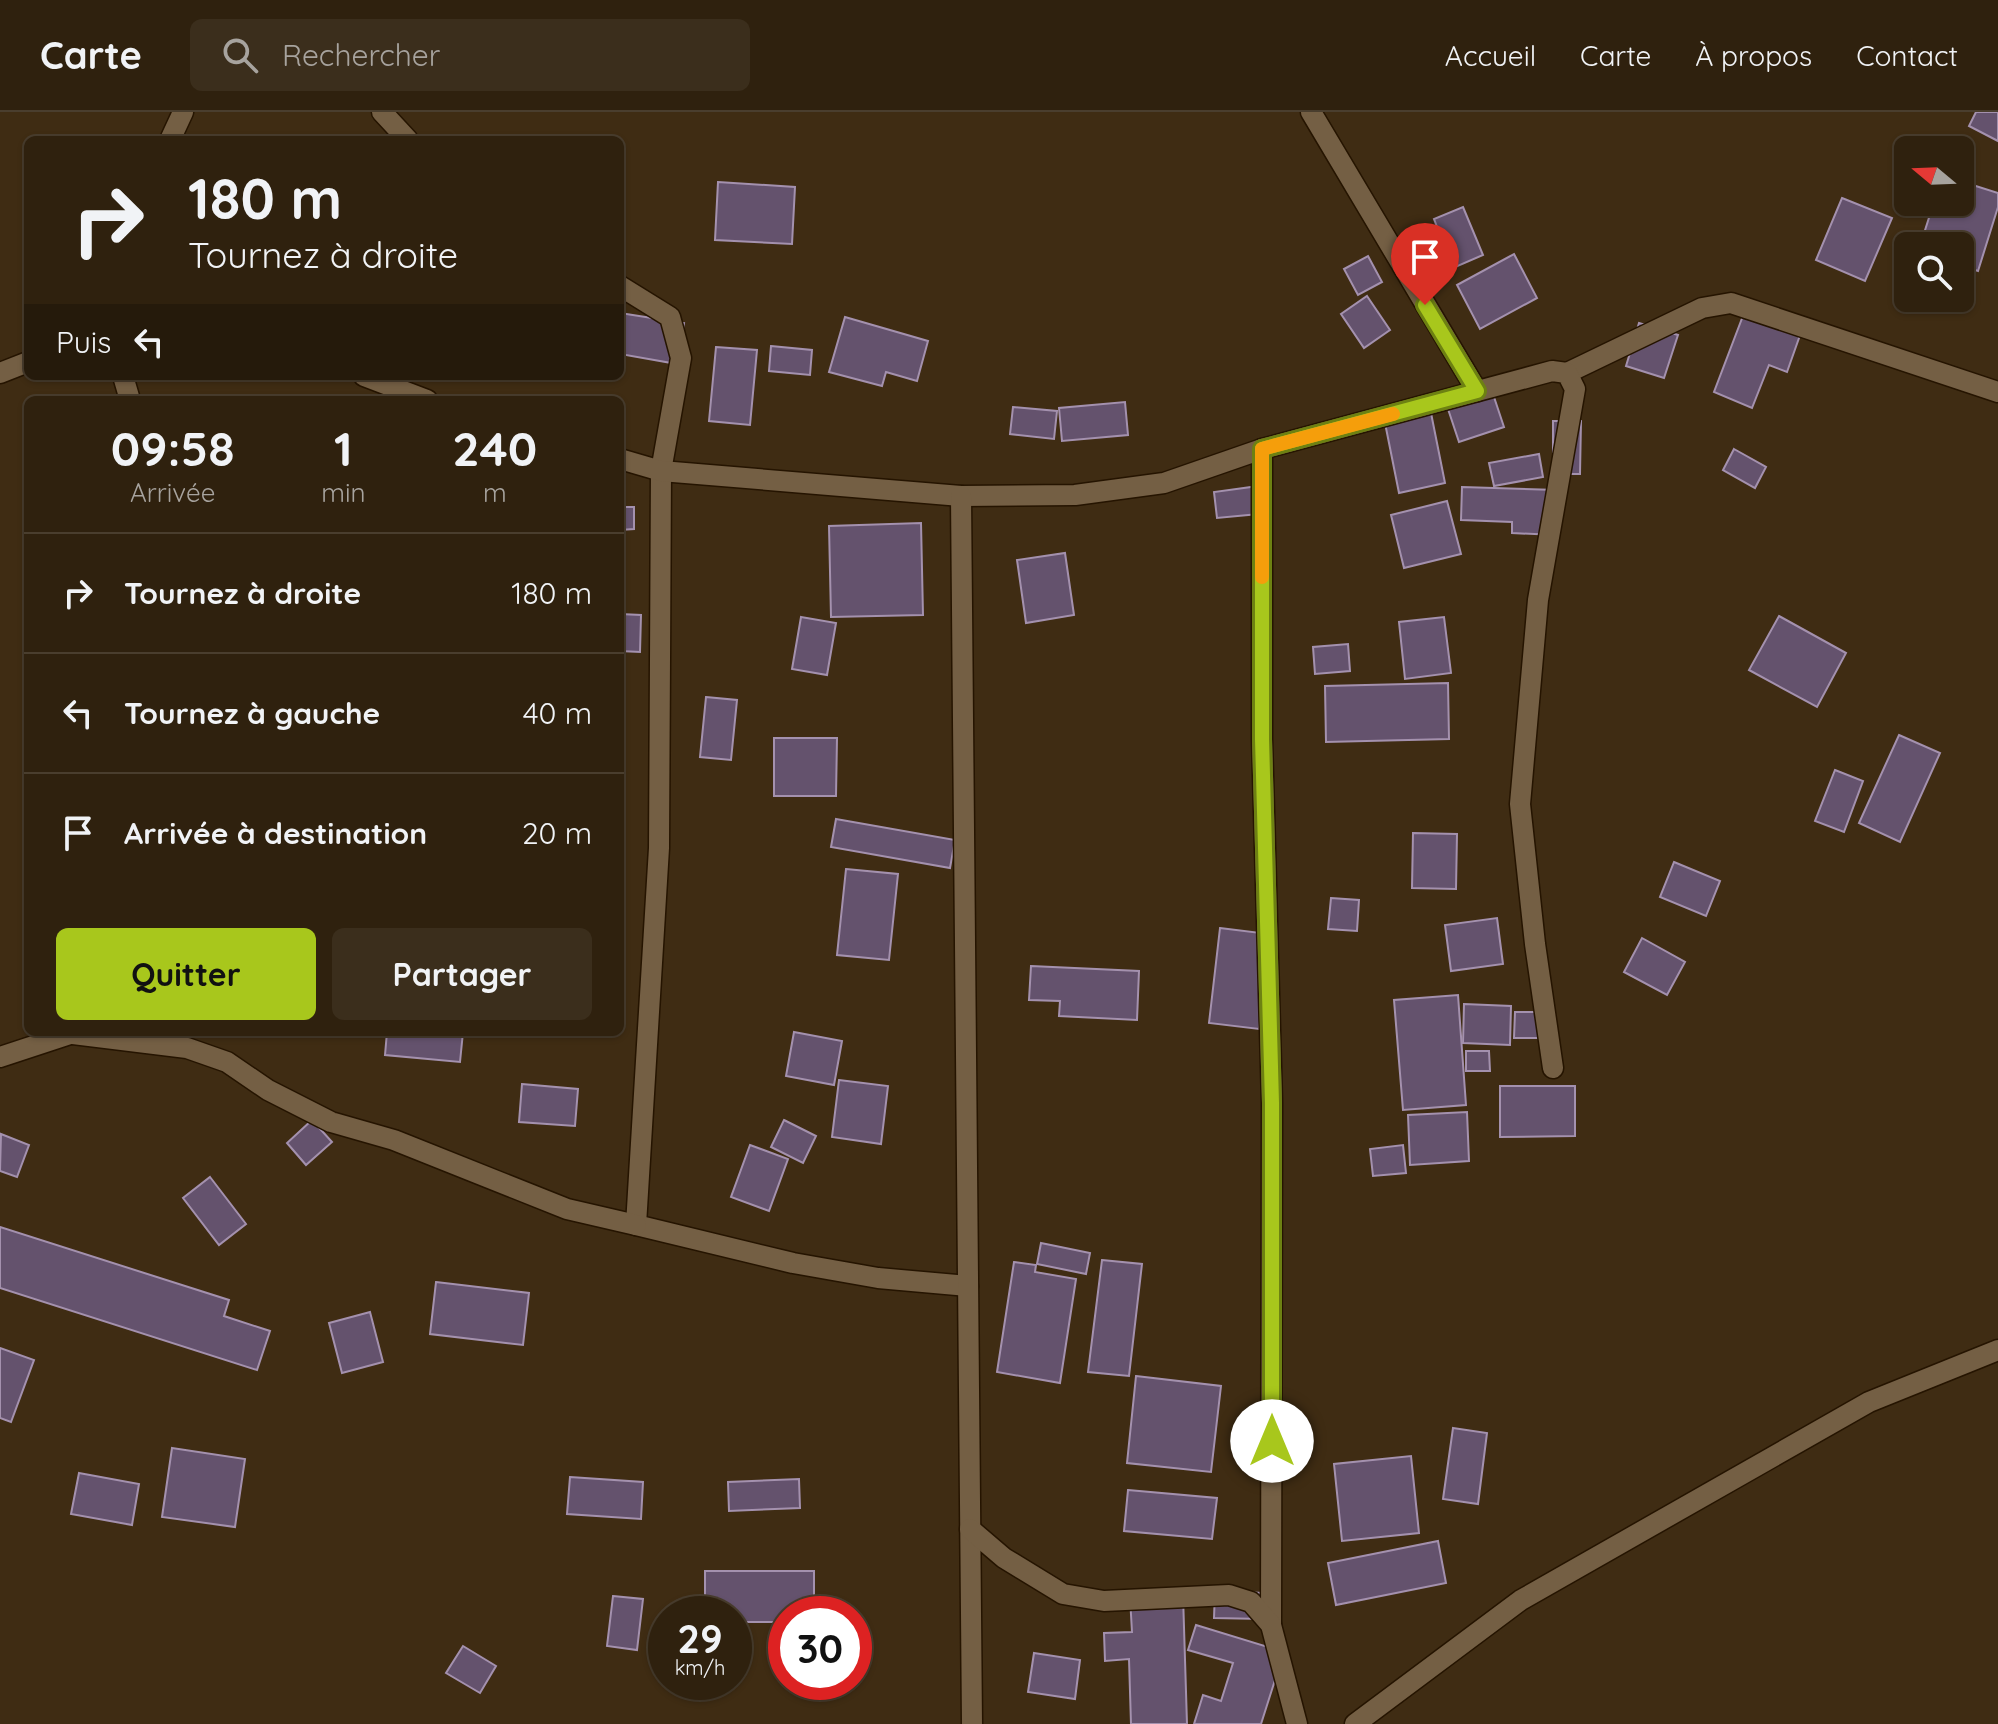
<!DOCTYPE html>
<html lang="fr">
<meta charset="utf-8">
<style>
body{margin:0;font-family:Quicksand,sans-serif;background:#3b2e1c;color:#f1f3f6;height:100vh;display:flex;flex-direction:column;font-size:30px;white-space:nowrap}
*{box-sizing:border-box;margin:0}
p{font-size:26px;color:#a7a39e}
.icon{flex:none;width:44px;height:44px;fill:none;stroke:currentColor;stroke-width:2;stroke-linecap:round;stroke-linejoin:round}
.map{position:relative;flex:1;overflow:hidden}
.panel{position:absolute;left:24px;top:284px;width:600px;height:640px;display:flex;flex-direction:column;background:#2f210e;border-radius:12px;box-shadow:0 2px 6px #0004,0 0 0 2px #4a3e2e}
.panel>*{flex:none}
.hud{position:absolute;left:24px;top:24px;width:600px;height:244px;border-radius:12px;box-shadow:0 2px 6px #0004,0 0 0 2px #4a3e2e;background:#2f210e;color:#f1f3f6;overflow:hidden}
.needle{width:52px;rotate:289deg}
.tools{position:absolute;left:1894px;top:24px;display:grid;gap:16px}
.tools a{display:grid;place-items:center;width:80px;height:80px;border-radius:12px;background:#2f210e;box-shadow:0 2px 6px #0004,0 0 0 2px #4a3e2e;font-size:40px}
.speed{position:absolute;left:648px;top:1484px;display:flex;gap:16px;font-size:40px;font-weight:700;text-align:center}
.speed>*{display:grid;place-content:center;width:104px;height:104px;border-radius:50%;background:#2f210e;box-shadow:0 2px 6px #0004,0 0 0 2px #4a3e2e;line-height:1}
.speed small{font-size:20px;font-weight:400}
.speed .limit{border:12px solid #d22;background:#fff;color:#111}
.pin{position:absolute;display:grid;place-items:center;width:68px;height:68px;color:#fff;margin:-82px -34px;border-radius:50% 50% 50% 0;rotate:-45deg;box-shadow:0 0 8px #0007}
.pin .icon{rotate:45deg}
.me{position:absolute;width:88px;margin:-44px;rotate:0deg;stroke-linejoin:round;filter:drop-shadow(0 0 6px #0008)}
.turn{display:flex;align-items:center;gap:28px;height:168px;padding:0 32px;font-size:36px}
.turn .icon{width:104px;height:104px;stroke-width:2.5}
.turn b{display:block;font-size:56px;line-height:68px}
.then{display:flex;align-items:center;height:76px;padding:0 32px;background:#0003;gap:16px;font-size:30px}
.eta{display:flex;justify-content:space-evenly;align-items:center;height:136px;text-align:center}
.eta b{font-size:48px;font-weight:700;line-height:56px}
.button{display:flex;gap:16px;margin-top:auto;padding:16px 32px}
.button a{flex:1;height:92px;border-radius:12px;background:#a8c71c;color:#111;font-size:32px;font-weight:700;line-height:92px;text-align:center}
.button a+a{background:#3b2e1c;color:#f1f3f6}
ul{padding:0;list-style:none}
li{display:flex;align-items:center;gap:24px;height:120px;padding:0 32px;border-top:2px solid #4a3e2e}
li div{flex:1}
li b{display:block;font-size:30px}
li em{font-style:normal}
header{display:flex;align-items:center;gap:48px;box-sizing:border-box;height:112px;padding:0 40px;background:#2f210e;border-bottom:2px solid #4a3e2e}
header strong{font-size:38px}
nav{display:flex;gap:44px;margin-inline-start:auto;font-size:28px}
.search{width:560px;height:72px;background:#3b2e1c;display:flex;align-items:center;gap:20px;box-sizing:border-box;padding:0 28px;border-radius:12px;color:#a7a39e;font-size:30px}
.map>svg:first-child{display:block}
</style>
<header>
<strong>Carte</strong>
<div class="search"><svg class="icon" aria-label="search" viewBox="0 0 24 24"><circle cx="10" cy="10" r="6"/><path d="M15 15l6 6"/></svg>Rechercher</div>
<nav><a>Accueil</a><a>Carte</a><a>À propos</a><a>Contact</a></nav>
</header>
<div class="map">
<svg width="1998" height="1612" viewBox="0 0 1998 1612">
<rect width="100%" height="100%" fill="#3f2c13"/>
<g fill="#64526d" stroke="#a491ae" stroke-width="2">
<path d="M1976,0h22v29l-29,-15z"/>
<path d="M1960,69l38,12v14l-20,64 -18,-6v-19h-40l14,-44h26z"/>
<path d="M718,70l77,5 -3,57 -77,-4z"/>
<path d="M1842,86l50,20 -27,63 -49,-21z"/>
<path d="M1463,95l20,48 -30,13 -19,-49z"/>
<path d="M1514,142l23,44 -57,31 -23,-44z"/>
<path d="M1368,144l14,26 -24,13 -14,-26z"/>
<path d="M1367,184l23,34 -26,18 -23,-34z"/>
<path d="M1749,188l56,21 -18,51 -18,-7 -17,43 -38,-16z"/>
<path d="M620,201l64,10 -7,41 -57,-10z"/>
<path d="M845,205l83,24 -11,40 -31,-9 -4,14 -53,-14z"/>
<path d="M1639,211l39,12 -14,43 -38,-12z"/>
<path d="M771,234l41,4 -2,25 -41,-4z"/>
<path d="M716,235l41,3 -7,75 -41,-4z"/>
<path d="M1492,279l12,36 -45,15 -12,-36z"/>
<path d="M1125,290l3,33 -66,6 -3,-33z"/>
<path d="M1013,295l44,4 -3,28 -44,-5z"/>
<path d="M1431,301l14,70 -46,10 -14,-70z"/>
<path d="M1553,309h28l-1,53h-27z"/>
<path d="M1734,337l32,18 -11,21 -32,-18z"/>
<path d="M1539,342l4,23 -49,9 -5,-23z"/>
<path d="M1266,373l3,28 -52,5 -3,-26z"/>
<path d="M1462,375l95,3 -2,45 -43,-2v-11l-51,-2z"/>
<path d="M1447,389l14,53 -57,14 -13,-53z"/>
<path d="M620,395h14v22l-14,1z"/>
<path d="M921,411l2,92 -92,2 -2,-91z"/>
<path d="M1065,441l9,62 -48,8 -9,-63z"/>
<path d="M620,502l21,1 -1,37 -20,-1z"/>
<path d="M1779,504l67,37 -29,54 -68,-37z"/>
<path d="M801,505l35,6 -9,52 -35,-6z"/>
<path d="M1444,505l7,56 -46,6 -6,-57z"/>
<path d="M1348,532l2,27 -35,3 -2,-27z"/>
<path d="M1448,571l1,56 -123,3 -1,-56z"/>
<path d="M706,585l31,3 -6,60 -31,-3z"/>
<path d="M1899,623l41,18 -40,89 -41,-19z"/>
<path d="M774,626h63l-1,58h-62z"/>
<path d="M1835,658l28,11 -19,51 -29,-11z"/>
<path d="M836,707l119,21 -5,28 -119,-21z"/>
<path d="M1413,721l44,1 -1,55 -44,-1z"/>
<path d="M1674,750l46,19 -14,35 -46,-19z"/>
<path d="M846,757l52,5 -9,86 -52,-5z"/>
<path d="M1331,786l28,2 -2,31 -29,-2z"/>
<path d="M1497,806l6,46 -52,7 -6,-46z"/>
<path d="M1220,816l49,6 -10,95 -50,-6z"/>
<path d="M1642,826l43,24 -18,33 -43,-23z"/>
<path d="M1031,854l108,5 -2,49 -78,-4 1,-15 -31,-1z"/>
<path d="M1458,883l8,110 -63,5 -9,-110z"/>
<path d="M1464,892l47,2 -1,39 -47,-2z"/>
<path d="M1515,900h26l-1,26h-26z"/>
<path d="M215,920h126v4z"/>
<path d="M387,920h76l-3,30 -75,-7z"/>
<path d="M794,920l48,9 -8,44 -48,-9z"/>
<path d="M1466,939h23l1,20h-24z"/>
<path d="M839,968l49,6 -7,58 -49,-7z"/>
<path d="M522,972l56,5 -3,37 -56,-4z"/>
<path d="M1500,974h75v50l-75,1z"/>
<path d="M1467,1000l2,49 -59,4 -2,-50z"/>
<path d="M312,1008l20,22 -26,23 -19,-22z"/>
<path d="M784,1008l32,16 -13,27 -32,-16z"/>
<path d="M1,1022l28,11 -12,32 -17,-6z"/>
<path d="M750,1033l38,14 -19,52 -38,-14z"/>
<path d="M1403,1033l3,28 -33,3 -3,-27z"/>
<path d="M210,1065l36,47 -27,21 -36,-47z"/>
<path d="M0,1115l229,73 -5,16 46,15 -13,39 -257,-82z"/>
<path d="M1041,1131l49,10 -4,21 -49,-10z"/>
<path d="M1102,1148l40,4 -13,112 -41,-4z"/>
<path d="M1014,1150l22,3 -1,7 41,7 -16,104 -63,-11z"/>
<path d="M436,1170l93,11 -6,52 -93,-11z"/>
<path d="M370,1200l13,50 -41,11 -13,-50z"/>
<path d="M0,1236l34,12 -23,62 -11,-4z"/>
<path d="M1136,1264l85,10 -10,86 -84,-9z"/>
<path d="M1453,1316l34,5 -9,71 -35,-5z"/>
<path d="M172,1336l73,11 -10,68 -73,-10z"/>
<path d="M1411,1344l8,77 -77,8 -8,-77z"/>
<path d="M79,1361l60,11 -7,41 -61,-11z"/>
<path d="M570,1365l73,5 -2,37 -74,-5z"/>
<path d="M799,1367l1,29 -71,3 -1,-29z"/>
<path d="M1128,1378l89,8 -5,41 -88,-8z"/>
<path d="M1438,1429l8,42 -110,22 -8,-42z"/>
<path d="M705,1459h109v43h-28v8h-52v-8h-29z"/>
<path d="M1215,1479l49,2 -1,26 -49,-1z"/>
<path d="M1183,1483l4,129h-56l-2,-65 -24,2 -1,-28 28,-1 -2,-35z"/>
<path d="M613,1484l30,3 -6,51 -30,-4z"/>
<path d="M1196,1513l88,27 -23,72h-67l9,-29 18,6 12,-38 -45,-13z"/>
<path d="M463,1534l33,20 -16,27 -34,-20z"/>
<path d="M1034,1541l46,7 -5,39 -47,-7z"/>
</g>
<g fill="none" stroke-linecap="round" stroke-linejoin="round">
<defs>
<g id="minor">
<path d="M382,0l26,28"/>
<path d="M1311,0l166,279"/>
<path d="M170,28l13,-28"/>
<path d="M620,174l50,31 11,41 -20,113 -2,377 -23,377 157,38 85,15 90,8"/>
<path d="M0,261l28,-11"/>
<path d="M1567,261l135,-65 29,-5 267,89"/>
<path d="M123,264l7,24"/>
<path d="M364,264l63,24"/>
<path d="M1262,337v290l10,364 -1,522"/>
<path d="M620,347l41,12 300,25 114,-1 89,-12 98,-34 290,-78 15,2 8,16 -37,211 -18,204 15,140 18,124"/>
<path d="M961,384l11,1228"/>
<path d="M73,922l114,14 40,14 41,28 63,32 63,18 173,69 69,16"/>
<path d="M0,945l76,-25"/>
<path d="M970,1417l34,29 59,36 41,7 125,-6 22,7 20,23 26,99"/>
<path d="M1355,1612l166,-124 348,-198 129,-52"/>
</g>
</defs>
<use href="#minor" stroke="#251400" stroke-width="23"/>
<use href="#minor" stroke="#745f44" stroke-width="20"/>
</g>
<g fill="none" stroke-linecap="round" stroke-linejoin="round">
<defs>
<path id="route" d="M1272,1329v-338l-10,-364v-290l215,-58 -52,-86"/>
</defs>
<use href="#route" stroke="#6d8112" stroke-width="20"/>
<use href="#route" stroke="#a8c71c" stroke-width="14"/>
<path stroke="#f59e0b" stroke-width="14" d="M1262,465v-128l131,-35"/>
</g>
</svg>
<div class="tools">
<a><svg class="needle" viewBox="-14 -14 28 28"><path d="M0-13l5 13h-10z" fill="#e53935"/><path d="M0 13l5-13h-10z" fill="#a7a39e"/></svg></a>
<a><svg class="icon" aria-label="search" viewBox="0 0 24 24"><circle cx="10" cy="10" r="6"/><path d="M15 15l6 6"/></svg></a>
</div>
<div class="speed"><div>29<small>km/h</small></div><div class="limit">30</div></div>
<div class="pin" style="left:1425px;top:193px;background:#d93025"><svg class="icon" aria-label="arrive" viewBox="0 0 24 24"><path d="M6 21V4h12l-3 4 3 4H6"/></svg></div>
<svg class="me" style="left:1272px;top:1329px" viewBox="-20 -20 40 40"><circle r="19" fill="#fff"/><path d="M0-13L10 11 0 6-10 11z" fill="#a8c71c"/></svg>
<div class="hud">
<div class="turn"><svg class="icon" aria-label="right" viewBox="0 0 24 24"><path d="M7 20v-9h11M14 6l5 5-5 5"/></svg><div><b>180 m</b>Tournez à droite</div></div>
<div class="then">Puis<svg class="icon" aria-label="left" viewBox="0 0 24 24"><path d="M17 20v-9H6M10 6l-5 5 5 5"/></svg></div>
</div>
<section class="panel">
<div class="eta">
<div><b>09:58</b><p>Arrivée</p></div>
<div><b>1</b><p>min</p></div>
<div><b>240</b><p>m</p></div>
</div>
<ul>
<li><svg class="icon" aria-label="right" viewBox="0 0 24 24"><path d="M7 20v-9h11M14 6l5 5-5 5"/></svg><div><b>Tournez à droite</b></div><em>180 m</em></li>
<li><svg class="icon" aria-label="left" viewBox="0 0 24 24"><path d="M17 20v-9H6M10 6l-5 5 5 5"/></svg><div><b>Tournez à gauche</b></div><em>40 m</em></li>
<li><svg class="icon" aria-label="arrive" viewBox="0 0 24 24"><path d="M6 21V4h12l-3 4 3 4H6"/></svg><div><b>Arrivée à destination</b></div><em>20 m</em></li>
</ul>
<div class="button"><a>Quitter</a><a>Partager</a></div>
</section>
</div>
